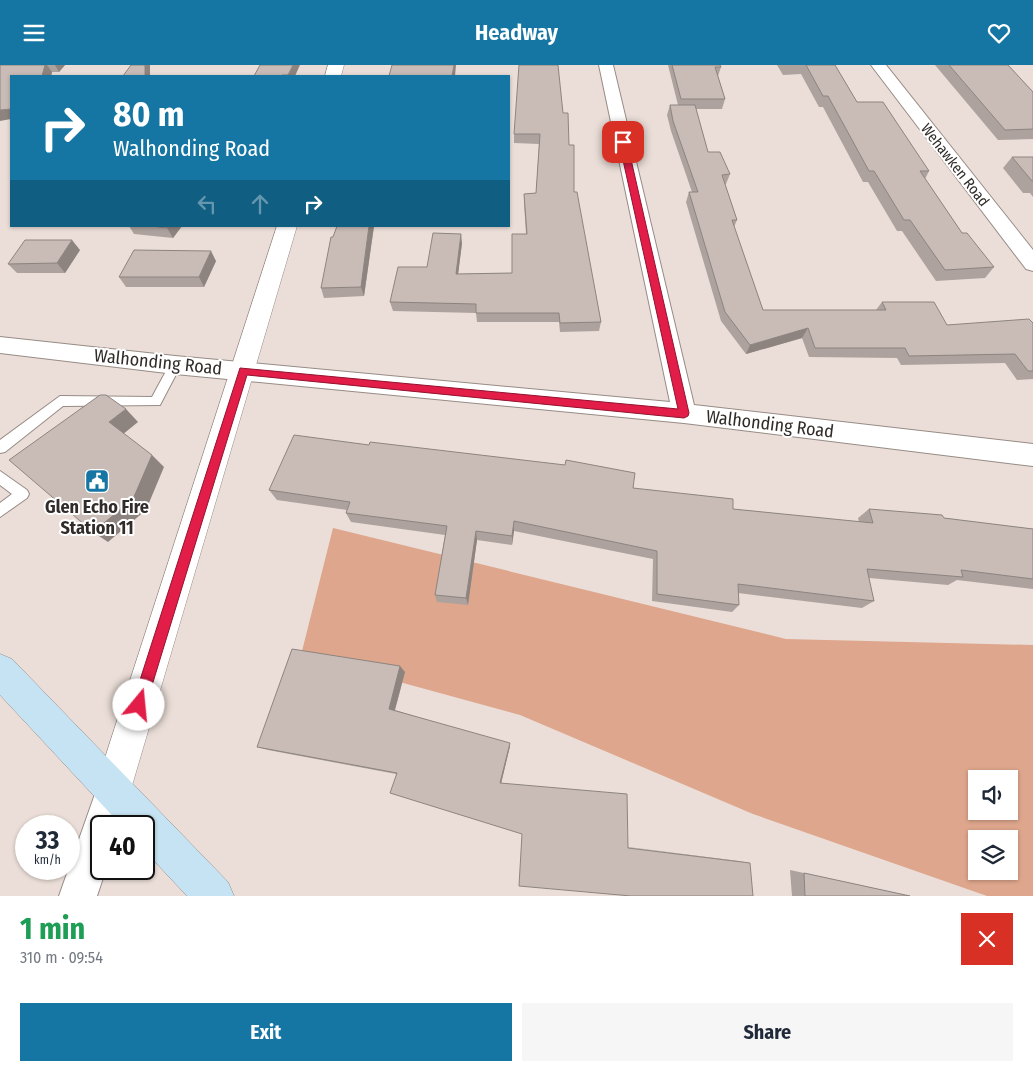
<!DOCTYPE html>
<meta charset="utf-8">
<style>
body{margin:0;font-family:"Fira Sans Condensed",sans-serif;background:#f6f6f7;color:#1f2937;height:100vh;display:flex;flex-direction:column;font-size:19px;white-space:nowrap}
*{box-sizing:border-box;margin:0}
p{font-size:16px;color:#747a83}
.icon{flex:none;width:28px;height:28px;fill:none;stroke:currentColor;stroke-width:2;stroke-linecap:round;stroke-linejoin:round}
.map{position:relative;height:831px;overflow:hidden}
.drawer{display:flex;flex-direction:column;background:#fff;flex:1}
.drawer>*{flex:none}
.banner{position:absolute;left:10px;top:10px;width:500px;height:152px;border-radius:0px;box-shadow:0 1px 4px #0004;background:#1576a3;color:#fff;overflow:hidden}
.fabs{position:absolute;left:968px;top:705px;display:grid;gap:10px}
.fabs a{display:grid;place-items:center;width:50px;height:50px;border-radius:0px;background:#fff;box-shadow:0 1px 4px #0004;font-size:25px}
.speed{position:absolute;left:15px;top:750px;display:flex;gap:10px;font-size:25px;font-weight:700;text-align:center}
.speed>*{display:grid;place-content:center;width:65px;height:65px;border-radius:50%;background:#fff;box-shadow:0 1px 4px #0004;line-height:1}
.speed small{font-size:12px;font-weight:400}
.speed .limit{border:2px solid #111;border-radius:8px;background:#fff;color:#111}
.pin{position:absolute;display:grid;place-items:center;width:42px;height:42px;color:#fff;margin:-21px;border-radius:10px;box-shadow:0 2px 8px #0006}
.me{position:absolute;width:55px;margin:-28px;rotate:17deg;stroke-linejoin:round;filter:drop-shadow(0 0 4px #0008)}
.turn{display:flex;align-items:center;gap:18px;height:105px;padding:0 20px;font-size:22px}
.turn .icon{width:65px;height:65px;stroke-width:2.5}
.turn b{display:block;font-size:35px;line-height:42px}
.lanes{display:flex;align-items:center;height:48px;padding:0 20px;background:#0003;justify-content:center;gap:25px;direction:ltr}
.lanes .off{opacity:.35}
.round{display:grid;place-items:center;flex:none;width:52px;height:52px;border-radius:0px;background:#f6f6f7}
.headline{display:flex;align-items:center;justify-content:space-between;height:85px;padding:0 20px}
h1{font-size:30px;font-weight:700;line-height:38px;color:#1e9e55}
.cta{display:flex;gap:10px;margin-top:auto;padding:10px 20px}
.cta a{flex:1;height:58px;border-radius:0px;background:#1576a3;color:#fff;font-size:20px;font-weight:700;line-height:58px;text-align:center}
.cta a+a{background:#f6f6f7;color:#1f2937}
header{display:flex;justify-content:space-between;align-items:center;height:65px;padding:0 20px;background:#1576a3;color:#fff;font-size:22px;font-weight:700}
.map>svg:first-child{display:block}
</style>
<header><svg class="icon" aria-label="menu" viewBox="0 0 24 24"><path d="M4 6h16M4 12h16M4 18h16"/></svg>Headway<svg class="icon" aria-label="heart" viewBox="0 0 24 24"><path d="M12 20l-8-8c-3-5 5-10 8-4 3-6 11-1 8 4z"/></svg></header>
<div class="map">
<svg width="1033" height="831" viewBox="0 0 1033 831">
<rect width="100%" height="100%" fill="#ebded8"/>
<path fill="#dea68c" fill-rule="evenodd" d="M333,463l453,111 247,6v251h-46l-234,-82 -233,-99 -219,-60zM976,714h33v32h-33zM976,774h33v32h-33z"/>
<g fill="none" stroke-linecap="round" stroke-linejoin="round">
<defs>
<g id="service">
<path d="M175,295l6,5 -21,40 -97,1 -58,46 -5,1v-13l60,-44 92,1 19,-35z"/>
<path d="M0,406l27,19 2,4 -2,4 -27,19v-14l12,-9 -12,-9z"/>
</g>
<g id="minor">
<path d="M599,0h14l81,340 339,39v22l-349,-43 -509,-49 -175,-21v-16l175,19 495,46z"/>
<path d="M871,0h15l147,185v21l-7,-2z"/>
<path d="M113,707l12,5 5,12 -11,37h-18v43h5l-9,27h-38l42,-119z"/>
</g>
<g id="tertiary">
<path d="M328,0h16l-3,11h-16z"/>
<path d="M277,161h20l-166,563 -5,13 -13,5 -13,-5 -5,-13z"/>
</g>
<path id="secondary" d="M0,589l12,5 216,223 6,14h-47l-43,-46v-24h-22l-122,-131z"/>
</defs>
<use href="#service" stroke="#978b85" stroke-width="2"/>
<use href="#minor" stroke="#978b85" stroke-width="2"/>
<use href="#tertiary" stroke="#978b85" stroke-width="1"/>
<use href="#secondary" stroke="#978b85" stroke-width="1"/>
<use href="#service" fill="#fff" fill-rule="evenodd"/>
<use href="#minor" fill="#fff" fill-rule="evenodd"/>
<use href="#tertiary" fill="#fff" fill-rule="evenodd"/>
<use href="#secondary" fill="#c5e3f3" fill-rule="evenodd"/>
</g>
<g fill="#ada29d">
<path d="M0,0h65l-6,7h-7l-1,4h-40z"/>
<path d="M668,0h52l1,2 -3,9 7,23 -3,10h-26l12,43 22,22 -4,10 -1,1 12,35 -3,7 29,83h113l6,-8 65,23 86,-2v56l-16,1 -12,-17 -104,2 -4,-7 -88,-1 -7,-19 -56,16 -25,-33 -35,-119 3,-10h3l-21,-61 -4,-16 3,-10h8z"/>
<path d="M777,0h58l22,37 72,69 -4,8 37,54 32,34 -9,11 -49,3 -34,-50h-5l-29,-49h-5l-40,-75h-4l-18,-33 -18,1z"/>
<path d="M935,0h73l25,27v47l-35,1z"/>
<path d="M563,48l6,32 5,47 27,130 -2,9 -39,1 -1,-10h-82l-1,-9 -83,-2 -3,-9 37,-35 35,-24 -4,31 54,-1 14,-39 -2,-31v-9l12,-1 3,-49 -25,-1v-9z"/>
<path d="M1012,92h21v40l-3,-4h-7l-20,-25z"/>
<path d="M129,161h53l-9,12 -39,-4z"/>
<path d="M337,161h37l-10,70 -40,2 -3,-10z"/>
<path d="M80,185l-15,23h-48l-9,-9z"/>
<path d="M216,196l-12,26h-78l-7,-10z"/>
<path d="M633,423l100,21 126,13 -1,-4 11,-9 164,20v60l-76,-9 -9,5 -79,-7 5,23 -12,7 -124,-15 1,12 -7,7 -80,-11 1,-42 -139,-28 -2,14 -35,-5 -9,65 -31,-3 -2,-7 10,-60 -94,-13 -5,-9 1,-3 -70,-10 -8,-10z"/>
<path d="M405,607l-10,38 115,36 -9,37 127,64 111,14 11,2 -228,-29 -126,-60 -128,-24 -11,-3z"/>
<path d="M790,805l14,3 106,23h-118z"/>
</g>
<g fill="#8d8480">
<path d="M45,0h2l5,7 -1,4h-9z"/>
<path d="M55,0h10l-6,7z"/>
<rect x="145" y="0" width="5" height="11"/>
<path d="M293,0h7l-5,11h-7v-1z"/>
<path d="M454,0h2l-1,11h-3z"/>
<path d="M11,44v10l-11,2v-11z"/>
<path d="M168,161h14l-9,12 -6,-10z"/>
<path d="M369,161h5l-10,70 -3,-9z"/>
<path d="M461,169l1,9 -5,40 -1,-9z"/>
<path d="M72,175l8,10 -15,23 -8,-10z"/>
<path d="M211,186l5,10 -12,26 -5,-10z"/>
<path d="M808,263l-6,10 -56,16 4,-9z"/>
<path d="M126,344l12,13 -16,13 -13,-13z"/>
<path d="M152,390l12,12 -18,43 -38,32 -15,-10z"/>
<path d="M514,456v10l-2,14v-9z"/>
<path d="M476,466l1,9 -9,65 -2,-7z"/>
<path d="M400,601l5,6 -11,41 -5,-4z"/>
<path d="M510,678v3l-9,38 -1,-1z"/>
</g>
<g fill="#c9bcb7" stroke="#8d8480">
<path d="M0,0h45l-3,11h-31v33l-11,1z"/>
<path d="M131,0h14v11h-22z"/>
<path d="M260,0h33l-5,10h-6v1h-28z"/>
<path d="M392,0h62l-2,11h-63z"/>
<path d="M519,0h39l5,48h5l1,32h5v47h3l24,130 -41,1 -1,-10h-83v-9l-86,-2 8,-35h29l6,-34 28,1 -5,40 56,-1v-39h15l-3,-40 12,-1 4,-59h-26z"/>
<path d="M672,0h48l1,2h-6l10,32h-44z"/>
<path d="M806,0h29l22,37h26l46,69h-9l42,62h5l27,34 -49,3 -35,-50h-6l-30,-49h-5l-41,-75h-5z"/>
<path d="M949,0h59l25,27v37l-28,1z"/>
<path d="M670,40h25l13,47h12l10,22 -8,1 15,45h-5l31,90h123l-4,-8h52l13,23 82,-6 4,4v48h-5l-13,-17 -106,2 -4,-8h-90l-7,-20 -58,17 -25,-33 -36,-120h9l-25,-71z"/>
<path d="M1012,92h21v24h-1z"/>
<path d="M151,161h17l-1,2z"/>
<path d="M337,161h32l-8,61 -40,1 10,-51h2z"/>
<path d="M25,175h47l-15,23 -49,1z"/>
<path d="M134,185l77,1 -12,26h-80z"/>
<path d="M100,330h6l20,14 -17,13 43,33 -19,44 -40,33 -84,-72z"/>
<path d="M294,370l75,10 1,-3 195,23 1,-5 69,13 -2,15 100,11v10l140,14 -4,-14 73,6 2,3 89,11v50l-72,-9 2,7 -96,-8 7,32 -136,-17 1,21 -82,-11v-43l-143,-30 -2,15 -36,-5 -10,67 -31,-3 12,-69 -101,-13 4,-11 -81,-12z"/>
<path d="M292,584l108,17 -11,43 121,34 -10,40 127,11 1,54 122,15 3,33h-122l-112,-10 3,-52 -132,-41 7,-20 -140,-26z"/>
<path d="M804,808l106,23h-105z"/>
</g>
<path fill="#e11d48" stroke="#92132f" d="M623,75l4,2 62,271 -1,3 -4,2 -437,-43 -101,330 -2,5 -5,2 -5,-2 -2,-5 108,-337 438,41 -59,-267z"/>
<defs>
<symbol id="civic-square" viewBox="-11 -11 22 22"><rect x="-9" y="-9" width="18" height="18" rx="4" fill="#1576a3" stroke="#fff"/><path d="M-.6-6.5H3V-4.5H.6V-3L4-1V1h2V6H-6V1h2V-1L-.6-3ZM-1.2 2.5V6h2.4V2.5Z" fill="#fff"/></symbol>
</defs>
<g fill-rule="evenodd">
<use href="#civic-square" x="83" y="402" width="28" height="28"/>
</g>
<g text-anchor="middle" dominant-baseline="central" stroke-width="4" stroke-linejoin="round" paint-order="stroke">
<g font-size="15" fill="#312c2a" stroke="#fff">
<text transform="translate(955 100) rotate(52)">Wehawken Road</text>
</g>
<g font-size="18" fill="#312c2a" stroke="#fff">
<text transform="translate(158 297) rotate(6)">Walhonding Road</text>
<text transform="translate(770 359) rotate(7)">Walhonding Road</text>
</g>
<g font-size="18" font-weight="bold" fill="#312c2a" stroke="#fff">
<text x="97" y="442">Glen Echo Fire<tspan x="97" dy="21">Station 11</tspan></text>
</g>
</g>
</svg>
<div class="fabs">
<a><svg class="icon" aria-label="sound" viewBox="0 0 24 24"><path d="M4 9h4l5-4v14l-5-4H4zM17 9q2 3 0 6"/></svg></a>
<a><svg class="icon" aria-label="layers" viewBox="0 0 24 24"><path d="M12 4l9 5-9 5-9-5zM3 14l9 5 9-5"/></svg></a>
</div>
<div class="speed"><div>33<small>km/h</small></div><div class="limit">40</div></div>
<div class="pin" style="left:623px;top:77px;background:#d93025"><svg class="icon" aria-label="arrive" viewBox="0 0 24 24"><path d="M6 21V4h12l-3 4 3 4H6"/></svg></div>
<svg class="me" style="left:139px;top:640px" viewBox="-20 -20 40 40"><circle r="19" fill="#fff"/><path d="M0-13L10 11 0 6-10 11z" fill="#e11d48"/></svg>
<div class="banner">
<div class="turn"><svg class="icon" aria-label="right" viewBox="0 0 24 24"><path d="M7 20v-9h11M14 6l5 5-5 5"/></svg><div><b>80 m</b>Walhonding Road</div></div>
<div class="lanes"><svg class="icon off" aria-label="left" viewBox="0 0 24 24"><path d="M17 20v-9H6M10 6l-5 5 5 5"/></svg><svg class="icon off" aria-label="ahead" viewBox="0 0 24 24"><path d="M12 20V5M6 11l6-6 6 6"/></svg><svg class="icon" aria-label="right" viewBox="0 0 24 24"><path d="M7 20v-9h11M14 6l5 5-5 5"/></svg></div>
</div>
</div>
<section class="drawer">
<div class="headline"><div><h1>1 min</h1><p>310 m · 09:54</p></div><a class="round" style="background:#d93025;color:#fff"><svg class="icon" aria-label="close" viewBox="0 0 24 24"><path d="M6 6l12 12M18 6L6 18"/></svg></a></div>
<div class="cta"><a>Exit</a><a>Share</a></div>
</section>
